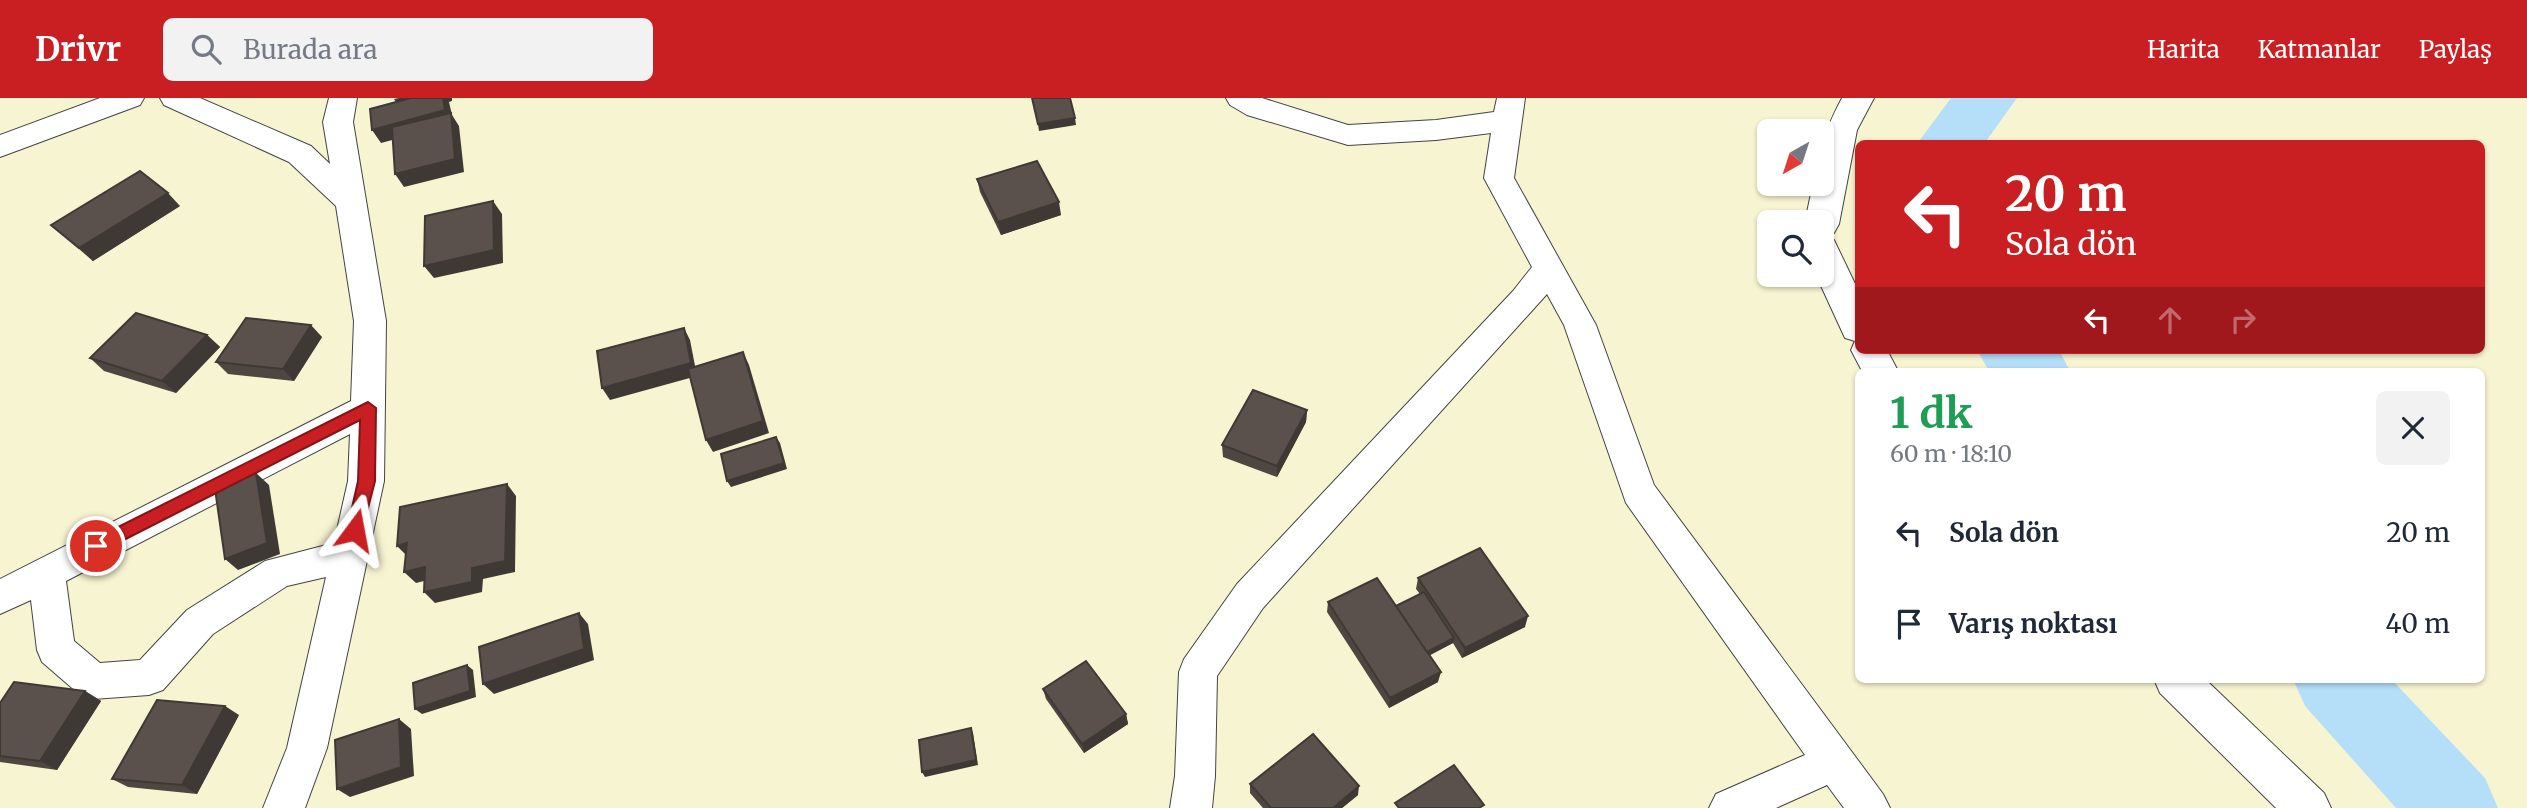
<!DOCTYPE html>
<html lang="tr">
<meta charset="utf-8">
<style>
body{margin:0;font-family:Merriweather,serif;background:#f2f2f3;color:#1f2937;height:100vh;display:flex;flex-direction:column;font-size:26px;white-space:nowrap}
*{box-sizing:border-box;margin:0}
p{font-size:23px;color:#747a83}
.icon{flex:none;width:38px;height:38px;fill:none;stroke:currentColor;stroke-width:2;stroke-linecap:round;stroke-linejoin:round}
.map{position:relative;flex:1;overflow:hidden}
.details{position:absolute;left:1855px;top:270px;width:630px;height:315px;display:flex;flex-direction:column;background:#fff;border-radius:10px;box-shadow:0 2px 5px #0004}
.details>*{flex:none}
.hud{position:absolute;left:1855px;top:42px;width:630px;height:214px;border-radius:10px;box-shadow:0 2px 5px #0004;background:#c91f23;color:#fff;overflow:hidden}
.needle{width:46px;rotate:219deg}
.tools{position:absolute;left:1757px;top:21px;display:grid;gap:14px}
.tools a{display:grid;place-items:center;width:77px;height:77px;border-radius:10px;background:#fff;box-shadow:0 2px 5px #0004;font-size:35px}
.pin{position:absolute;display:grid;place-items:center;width:60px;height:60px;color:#fff;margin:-30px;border:4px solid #fff;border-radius:50%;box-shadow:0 2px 7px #0007}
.me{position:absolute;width:77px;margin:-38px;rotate:13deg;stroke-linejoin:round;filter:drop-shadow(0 0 5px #0008)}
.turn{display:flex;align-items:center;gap:24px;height:147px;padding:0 35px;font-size:32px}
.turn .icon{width:91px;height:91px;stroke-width:2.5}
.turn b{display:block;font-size:49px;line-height:60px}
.lanes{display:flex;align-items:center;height:66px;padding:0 35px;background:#0003;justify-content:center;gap:35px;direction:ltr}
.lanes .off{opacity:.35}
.round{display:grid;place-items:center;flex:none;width:74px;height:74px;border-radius:10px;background:#f2f2f3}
.head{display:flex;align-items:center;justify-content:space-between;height:119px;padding:0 35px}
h1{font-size:42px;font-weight:700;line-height:52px;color:#1e9e55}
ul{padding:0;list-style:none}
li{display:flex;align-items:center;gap:21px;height:91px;padding:0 35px}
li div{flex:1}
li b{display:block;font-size:26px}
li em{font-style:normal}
header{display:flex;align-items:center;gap:42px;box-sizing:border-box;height:98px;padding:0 35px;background:#c91f23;color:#fff}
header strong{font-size:33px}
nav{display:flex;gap:38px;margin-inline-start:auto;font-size:24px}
.search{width:490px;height:63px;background:#f2f2f3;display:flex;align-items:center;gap:18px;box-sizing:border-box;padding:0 24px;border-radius:10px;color:#747a83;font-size:26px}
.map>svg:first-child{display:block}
</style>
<header>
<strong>Drivr</strong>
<div class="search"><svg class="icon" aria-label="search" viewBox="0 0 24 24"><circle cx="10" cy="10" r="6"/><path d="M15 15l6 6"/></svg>Burada ara</div>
<nav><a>Harita</a><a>Katmanlar</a><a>Paylaş</a></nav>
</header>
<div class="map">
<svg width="2527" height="710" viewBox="0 0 2527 710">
<rect width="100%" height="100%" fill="#fffdf3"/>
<path fill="#f7f5d1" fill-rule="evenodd" d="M0,0h2527v710h-2527zM1769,33h53v53h-53zM1858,46h624v206h-624zM1769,124h53v53h-53zM1858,273h624v308h-624z"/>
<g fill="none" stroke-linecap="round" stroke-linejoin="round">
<g fill="#b5def9" fill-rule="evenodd">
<path d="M1951,0h66l-33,46h-67z"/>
<path d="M1977,252h82l11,21h-81z"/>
<path d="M2293,581h98l94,99 13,30h-102l-91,-102z"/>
</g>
<defs>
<g id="minor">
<path d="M100,0h44l-4,7 -140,52v-22z"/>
<path d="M160,0h40l111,48 19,18 -7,-42 6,-24h28l-4,24 33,199 -2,160 -57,267 -22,60h-42l24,-60 39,-171 -39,9 -74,48 -50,56 -14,5 -56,4 -14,-5 -37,-32 -5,-12 -6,-50 -31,14v-35l351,-178 3,-80 -18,-115 -47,-44 -125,-57zM350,336l-2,47 -14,62 -69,18 -78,49 -47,50 -40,3 -26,-22 -8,-60z"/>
<path d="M1226,0h36l86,27 88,-5 58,-8 3,-14h28l-11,80 82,147 58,160 229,309 7,14h-46l-17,-23 -51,23h-67l7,-14 89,-39 -179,-252 -62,-178 -17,-31 -284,314 -46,68 -2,100 -3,32h-42l5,-32 4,-104 5,-13 53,-75 276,-293 19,-24 -48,-89 7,-45 -55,7 -88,5 -101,-30 -17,-10z"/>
</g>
<g id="tertiary">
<path d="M1842,0h32l-17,32 -18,94 -5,9 -11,3 11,4 24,50v60h29l11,21h-36l-11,-21 4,-9 -10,-3 -29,-63h6v-53h-17l8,-38h9c0,-41 1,-50 20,-86z"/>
<path d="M2154,581h51l119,114 7,15h-55l-116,-115z"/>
</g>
</defs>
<use href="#minor" stroke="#434343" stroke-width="2"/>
<use href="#tertiary" stroke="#434343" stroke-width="2"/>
<use href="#minor" fill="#fff" fill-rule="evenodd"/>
<use href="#tertiary" fill="#fff" fill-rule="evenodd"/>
</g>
<g fill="#4d4641">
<path d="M977,81l84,36 -60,20 -21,-43z"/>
<path d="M180,108l-87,55 -42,-36z"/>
<path d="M207,237l13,12 -44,46 -72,-22 -14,-13z"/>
<path d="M322,239l-28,44 -66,-7 -12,-12z"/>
<path d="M1307,312l-1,12 -29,55 -54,-20 -1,-12z"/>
<path d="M1418,480l107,49 -63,31 -9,-15 -24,12 9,27 -49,26 -62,-96 1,-10 68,4 24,-12 -4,-5z"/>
<path d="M1043,591l83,25 2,10 -44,29 -38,-54z"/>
<path d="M85,593l16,10 -44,69 -57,-8v-59z"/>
<path d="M239,617l-42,79 -69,-7 -16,-8z"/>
<path d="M1250,686l108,11 -16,13h-79l-13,-15z"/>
</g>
<g fill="#3f3935">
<path d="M399,0h53v3l-3,1 3,13 7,11 5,46 -60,15 -9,-13 57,-50 -71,19 -9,-13 31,-17 -9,-14z"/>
<path d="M1075,20l1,7 -37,6 -1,-7z"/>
<path d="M168,95l12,13 -87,55 -14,-13z"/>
<path d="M493,103l9,13 1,49 -69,15 -10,-12z"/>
<path d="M1059,104l2,13 -60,20 -3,-13z"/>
<path d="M311,227l11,12 -28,44 -11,-12z"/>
<path d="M684,230l6,12 7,36 -87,24 -8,-12z"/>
<path d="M207,237l13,12 -44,46 -14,-12z"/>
<path d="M743,254l6,13 20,68 -56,19 -7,-12z"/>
<path d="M1307,312l-1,12 -29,55v-11z"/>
<path d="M776,339l4,6 7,26 -56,18 -4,-6z"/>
<path d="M256,375l13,12 11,69 -42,16 -13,-11z"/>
<path d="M507,386l9,12 -1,76 -32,7 -1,13 -47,11 -11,-11z"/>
<path d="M407,445l1,14 -11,-11z"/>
<path d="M425,469l11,11 -20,5 -12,-11z"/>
<path d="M579,515l9,11 6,36 -100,34 -11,-10z"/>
<path d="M1528,518l-3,11 -63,31 3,-10z"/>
<path d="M1454,540l-1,5 -30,16 1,-6z"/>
<path d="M467,567l6,5 3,27 -54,17 -7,-5z"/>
<path d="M1441,574l-3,10 -49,26 1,-10z"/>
<path d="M85,593l16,10 -44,69 -17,-9z"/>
<path d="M225,608l14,9 -42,79 -15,-9z"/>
<path d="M1126,616l2,10 -44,29 -2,-9z"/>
<path d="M399,621l12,10 3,47 -64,21 -13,-8z"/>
<path d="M971,630l2,5 5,32 -53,12 -3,-5z"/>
<path d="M1359,688l-1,9 -16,13h-9z"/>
</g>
<g fill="#5a514c" stroke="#3f3935" stroke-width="2">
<path d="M411,0h32l2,12 -73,20 -2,-21z"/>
<path d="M1032,0h38l5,20 -37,6z"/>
<path d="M451,15l4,46 -60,15 -3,-47z"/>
<path d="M1037,63l22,41 -61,20 -21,-43z"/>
<path d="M140,73l28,22 -89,55 -28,-23z"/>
<path d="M493,103l1,49 -70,16 1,-50z"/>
<path d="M136,215l71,22 -45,46 -72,-23z"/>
<path d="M246,220l65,7 -28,44 -67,-7z"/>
<path d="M684,230l7,35 -89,25 -5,-37z"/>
<path d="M743,254l20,69 -57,19 -18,-71z"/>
<path d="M1253,292l54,20 -30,56 -55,-21z"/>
<path d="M776,339l8,26 -57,18 -6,-27z"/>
<path d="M256,375l11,70 -42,16 -10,-70z"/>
<path d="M507,386l-2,77 -33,7v14l-48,10 1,-25 -21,5 3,-29 -10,3 3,-39z"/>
<path d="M1480,450l48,68 -63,32 -47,-70z"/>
<path d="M1377,480l64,94 -51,26 -62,-96z"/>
<path d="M1424,494l30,46 -27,14 -31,-46z"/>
<path d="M579,515l5,36 -101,35 -4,-37z"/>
<path d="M1086,563l40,53 -44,30 -39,-55z"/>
<path d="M467,567l3,26 -55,18 -2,-26z"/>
<path d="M14,584l71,9 -45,70 -40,-5v-53z"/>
<path d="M157,602l68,6 -43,79 -70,-6z"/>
<path d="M399,621l2,48 -64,22 -2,-49z"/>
<path d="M971,630l5,32 -54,12 -3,-32z"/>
<path d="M1313,636l46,52 -26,22h-62l-21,-24z"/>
<path d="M1454,667l30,40 -5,3h-80l-4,-5z"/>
</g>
<path fill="#c91f23" stroke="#831417" stroke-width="2" d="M368,304l8,6 -1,73 -14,54h-11l-3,-5 11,-49 2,-61 -258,131 -6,3 -6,-3 -3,-5 3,-5z"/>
</svg>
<div class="tools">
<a><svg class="needle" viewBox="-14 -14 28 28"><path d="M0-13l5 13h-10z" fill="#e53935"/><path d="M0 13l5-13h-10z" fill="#747a83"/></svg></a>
<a><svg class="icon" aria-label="search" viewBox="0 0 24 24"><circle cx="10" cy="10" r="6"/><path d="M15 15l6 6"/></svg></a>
</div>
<div class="pin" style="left:96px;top:448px;background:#d93025"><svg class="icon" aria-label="arrive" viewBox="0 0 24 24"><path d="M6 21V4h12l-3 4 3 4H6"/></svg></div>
<svg class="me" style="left:355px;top:432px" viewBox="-20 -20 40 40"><path d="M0-17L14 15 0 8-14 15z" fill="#c91f23" stroke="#fff" stroke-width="4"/></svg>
<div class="hud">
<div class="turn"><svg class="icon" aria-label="left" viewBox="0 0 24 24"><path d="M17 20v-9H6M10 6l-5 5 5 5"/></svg><div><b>20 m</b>Sola dön</div></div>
<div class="lanes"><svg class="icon" aria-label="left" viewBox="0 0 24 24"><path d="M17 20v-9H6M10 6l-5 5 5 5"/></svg><svg class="icon off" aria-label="ahead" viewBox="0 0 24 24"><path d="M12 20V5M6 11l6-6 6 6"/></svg><svg class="icon off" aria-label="right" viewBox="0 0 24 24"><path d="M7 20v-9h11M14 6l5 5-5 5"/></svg></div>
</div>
<section class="details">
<div class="head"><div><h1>1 dk</h1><p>60 m · 18:10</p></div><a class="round"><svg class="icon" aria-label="close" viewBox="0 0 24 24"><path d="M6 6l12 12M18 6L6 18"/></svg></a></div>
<ul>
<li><svg class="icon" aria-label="left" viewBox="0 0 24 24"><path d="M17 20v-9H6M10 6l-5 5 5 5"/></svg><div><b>Sola dön</b></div><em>20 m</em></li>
<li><svg class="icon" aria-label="arrive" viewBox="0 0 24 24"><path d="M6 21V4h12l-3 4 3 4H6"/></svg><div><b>Varış noktası</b></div><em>40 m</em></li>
</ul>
</section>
</div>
